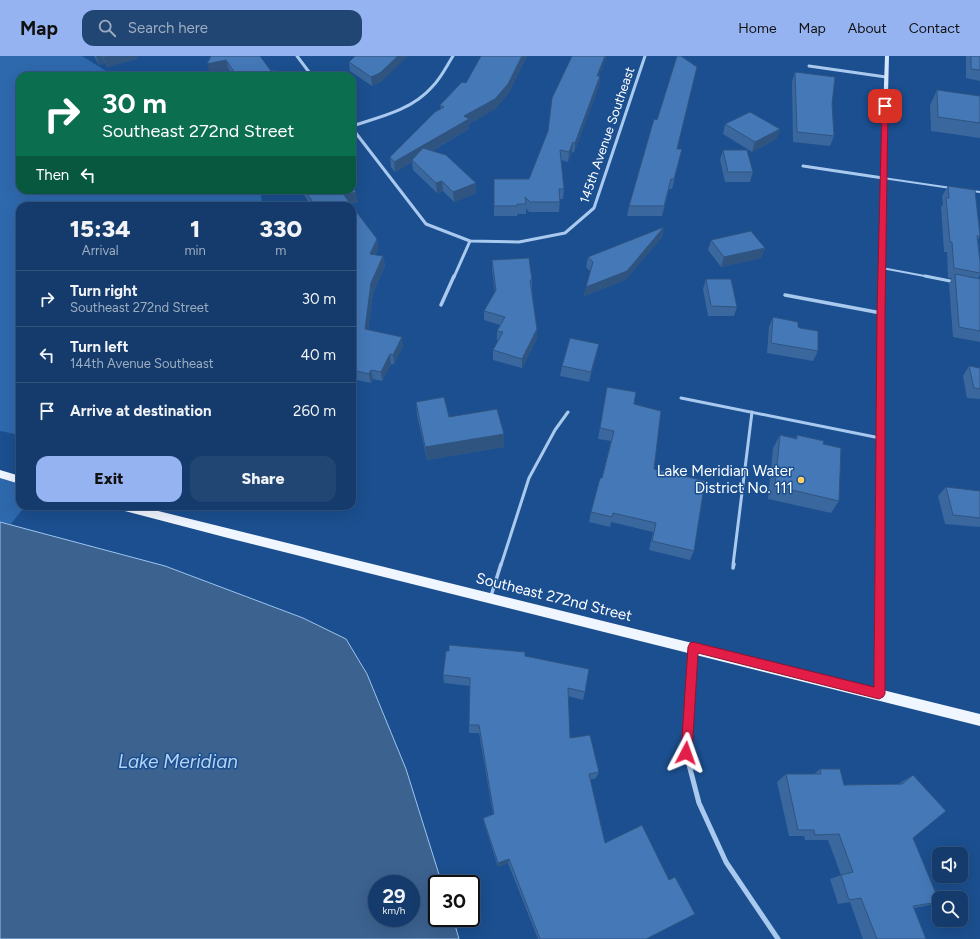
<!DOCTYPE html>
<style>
body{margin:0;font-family:Figtree,sans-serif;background:#214673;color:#f1f3f6;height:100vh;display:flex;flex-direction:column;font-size:15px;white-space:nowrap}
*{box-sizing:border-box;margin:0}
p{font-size:13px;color:#9dadc1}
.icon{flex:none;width:22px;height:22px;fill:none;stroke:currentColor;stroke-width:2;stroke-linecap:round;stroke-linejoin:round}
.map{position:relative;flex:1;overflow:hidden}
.drawer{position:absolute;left:16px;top:146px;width:340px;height:308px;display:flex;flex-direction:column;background:#143b6b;border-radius:12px;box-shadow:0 4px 16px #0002,0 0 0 1px #33557e}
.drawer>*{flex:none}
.top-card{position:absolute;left:16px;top:16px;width:340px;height:122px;border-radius:12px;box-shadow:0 4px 16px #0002,0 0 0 1px #33557e;background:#0b6e4f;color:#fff;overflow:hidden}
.fabs{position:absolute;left:932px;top:791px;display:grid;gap:8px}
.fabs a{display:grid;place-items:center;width:36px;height:36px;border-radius:8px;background:#143b6b;box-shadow:0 4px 16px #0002,0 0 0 1px #33557e;font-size:20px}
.speed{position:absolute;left:368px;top:819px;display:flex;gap:8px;font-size:20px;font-weight:700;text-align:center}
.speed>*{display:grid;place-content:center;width:52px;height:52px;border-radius:50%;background:#143b6b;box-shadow:0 4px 16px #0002,0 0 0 1px #33557e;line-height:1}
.speed small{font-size:10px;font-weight:400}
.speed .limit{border:2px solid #111;border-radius:6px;background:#fff;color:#111}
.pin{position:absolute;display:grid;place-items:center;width:34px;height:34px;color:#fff;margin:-17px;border-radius:8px;box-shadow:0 2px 6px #0006}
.me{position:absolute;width:44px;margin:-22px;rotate:4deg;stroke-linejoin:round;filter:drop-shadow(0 0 3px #0008)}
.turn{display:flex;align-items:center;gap:14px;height:84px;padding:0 20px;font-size:18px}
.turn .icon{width:52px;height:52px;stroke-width:2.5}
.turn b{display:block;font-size:28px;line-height:34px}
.then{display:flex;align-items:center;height:38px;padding:0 20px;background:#0003;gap:8px;font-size:15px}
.eta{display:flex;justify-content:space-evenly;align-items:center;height:68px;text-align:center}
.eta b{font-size:24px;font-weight:800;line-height:28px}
.action{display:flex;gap:8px;margin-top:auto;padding:8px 20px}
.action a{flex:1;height:46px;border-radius:12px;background:#95b2f1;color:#111;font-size:16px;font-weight:800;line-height:46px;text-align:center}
.action a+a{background:#214673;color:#f1f3f6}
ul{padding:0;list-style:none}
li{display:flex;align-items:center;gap:12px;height:56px;padding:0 20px;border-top:1px solid #33557e}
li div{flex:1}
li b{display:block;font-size:15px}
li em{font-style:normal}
header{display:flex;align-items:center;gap:24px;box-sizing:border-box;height:56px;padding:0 20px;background:#95b2f1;color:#111}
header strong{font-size:19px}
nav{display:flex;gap:22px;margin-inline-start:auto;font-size:14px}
.search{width:280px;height:36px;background:#214673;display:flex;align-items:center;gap:10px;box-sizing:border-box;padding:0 14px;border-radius:12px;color:#9dadc1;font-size:15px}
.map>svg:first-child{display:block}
</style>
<header>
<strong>Map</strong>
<div class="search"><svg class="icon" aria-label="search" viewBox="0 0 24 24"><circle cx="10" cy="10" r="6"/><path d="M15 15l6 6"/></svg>Search here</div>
<nav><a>Home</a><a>Map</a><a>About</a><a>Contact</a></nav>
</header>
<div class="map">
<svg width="980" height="883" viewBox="0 0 980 883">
<rect width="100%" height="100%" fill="#1b4f8f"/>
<g fill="#2e69ad">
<path d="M0,0h82l32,20h-94v114h240l3,16h-243v229l-20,-4z"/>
<path d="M0,418l20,6v26h5l-14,18 -11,-2z"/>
</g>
<path fill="#3c6290" stroke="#9cc4f0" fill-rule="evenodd" d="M0,466l165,44 138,52 43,21 21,35 39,95 36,115h-5v34h16l6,21h-459zM377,828h34v34h-34z"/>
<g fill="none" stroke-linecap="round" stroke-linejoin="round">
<g stroke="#a9c9ee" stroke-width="2">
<path d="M883,122l68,10"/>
<path d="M972,135l8,1"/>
<path d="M882,212l48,9"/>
</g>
<g stroke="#a9c9ee" stroke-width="3">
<path d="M925,220l30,6"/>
<path d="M681,342l199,40"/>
<path d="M501,509l28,-87 26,-48 13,-18"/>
<path d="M733,509l19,-153"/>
</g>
<g stroke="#a9c9ee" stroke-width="3.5">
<path d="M733,512l1,-4"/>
<path d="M491,540l10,-32"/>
</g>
<g stroke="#a9c9ee" stroke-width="3">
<path d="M297,0l15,20"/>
<path d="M809,10l77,11"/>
<path d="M352,70c28,-9 60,-16 80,-39 9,-9 14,-20 21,-31"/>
<path d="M352,72l74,96 44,17 49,1 46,-9 29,-25 51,-152"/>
<path d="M803,110l80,12"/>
<path d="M454,221l16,-36"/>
</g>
<g stroke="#a9c9ee" stroke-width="3.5">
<path d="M785,239l96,18"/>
<path d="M441,249l13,-29"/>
</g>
<path stroke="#a9c9ee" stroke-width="5" d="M693,593l-7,104 13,50 27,59 52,77"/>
<path fill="#d6e6fa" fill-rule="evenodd" d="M885,0h4c-6,213 -5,425 -5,638l-2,3 -3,2 -3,-2 -2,-3c2,-213 3,-425 11,-638z"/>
<g fill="#f0f6ff" fill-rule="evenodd">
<path d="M0,414l20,6v8l-20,-6z"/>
<path d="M116,450h22l842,208v12l-752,-188 -107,-28 -4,-1z"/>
</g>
</g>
<g fill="#3a679d">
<path d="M94,0h42l1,3 -30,8 -2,-4 -6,2z"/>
<path d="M211,0l60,15 8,5h-46l-4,-6 -19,4z"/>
<path d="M481,0h46l-19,38 -13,15 -26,15v5l-37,22 44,42 -22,9 -11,-11 -6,2 -24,-23 -1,-8 -17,10 -4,-5 -1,-10 51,-48 -1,-4 26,-22z"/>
<path d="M966,0h14v25l-14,-3z"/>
<path d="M349,6l32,20 -9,4 -22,-15z"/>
<path d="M795,16l37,32 2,32 -4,10 -37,-4 -1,-60z"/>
<path d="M600,20l-1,10 -25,66h-2l-4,10 -7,-2 3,29 -1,10h-3l-1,13h-30l-3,-4v6h-9v2h-23v-37h35z"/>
<path d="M937,34l43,6v42l-49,-7 -1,-26z"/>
<path d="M725,68l55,5 -4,10 -24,13 -29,-18z"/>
<path d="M677,93h5l-10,40h-3l-7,27h-35l2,-10z"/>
<path d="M723,94l30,22 -3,10h-25l-5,-22z"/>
<path d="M948,130l32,50 -2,4 2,21v14l-2,3 2,1v63l-27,-5 -4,-53 3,-6h-4l-1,-26h-3l-3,-45 2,-3 -1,-8z"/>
<path d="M301,134h51l6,12 -8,2 2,2h-41z"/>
<path d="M352,150l25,33 1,10 -3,6 8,1 2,10 -12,27 -5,37 35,16 -9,18h-3l-9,17 -9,-2 -2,4 -19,-4z"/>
<path d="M664,171l-2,10 -37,43 -41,16 6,-25 -4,-4 2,-10z"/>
<path d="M711,184l54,8 -4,10 -40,9 -13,-17z"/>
<path d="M492,204l40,20v10l5,39v9l-15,30 -29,-8v-10l5,-10h-1v-9l3,-6 -16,-5v-9l11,-19 -3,-23z"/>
<path d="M706,223l31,28 -3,9h-26l-5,-27z"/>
<path d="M773,261l25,10 20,24 -5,10 -46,-8 2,-26z"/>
<path d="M597,297l-8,29 -29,-6 2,-10z"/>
<path d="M969,310l11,2v31l-13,-1 -4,-22z"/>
<path d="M607,331l27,17 20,65 40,82 -4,9 -41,-10 4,-18 -42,-10 -1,5 -21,-5 2,-10 11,-34 9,-37 -13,-2z"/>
<path d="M416,346l33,15 55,17v13l-77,13 -10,-45z"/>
<path d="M780,379l16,3 1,-3 26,9 16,57 -8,12 -63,-14 5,-51z"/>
<path d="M946,431l34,4v36l-35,-3 -7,-28z"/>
<path d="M525,600l60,36 -2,8 -15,-4 2,42 29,34 -3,6 -6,2 15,63 64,37 26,34 -49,25h-108l-30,-76 -10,4 -14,-44 -1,-5 10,-4 -14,-81h-10v-8l1,-39 -26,-3 -1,-8z"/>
<path d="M820,713l24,16 54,-1 15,-9v63l26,64 -14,4 -11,2 12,31h-63l-13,-37 -12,2 -8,-25 11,-4 -13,-35h-23l-1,-4h-15l-12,-54 9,-8h28z"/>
</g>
<g fill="#305480">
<path d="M96,0h6l3,7 -6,2z"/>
<path d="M106,0h30l1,3 -30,8 -4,-10z"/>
<path d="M398,0h10l-27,26 -9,4 -1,-9z"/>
<path d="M522,0h5l-19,38 -13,15 -26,15v5l-55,32 -2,-1v2l-17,10 -1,-10 70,-46z"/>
<path d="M605,0h2l-11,29 1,-9z"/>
<path d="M226,4l3,10 -19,4 -3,-10z"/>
<path d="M600,20l-1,10 -25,66 1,-9z"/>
<path d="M780,73l-4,10 -24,13 3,-10z"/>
<path d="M573,86l-1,10 -4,10 1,-10z"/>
<path d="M442,125l1,10 -6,2 -1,-10z"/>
<path d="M476,127v10l-22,9 -1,-10z"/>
<path d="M356,136l2,10 -13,3 -1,-10z"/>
<path d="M664,171l-2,10 -37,43 -41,16 2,-9z"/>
<path d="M377,183l1,10 -7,15 -1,-10z"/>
<path d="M765,192l-4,10 -40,9 3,-10z"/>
<path d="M383,200l2,10 -12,27 -6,46 -2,-10 6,-46z"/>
<path d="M537,273v9l-15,30v-9z"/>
<path d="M402,281l1,9 -9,18 -1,-9z"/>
<path d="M599,288l-2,9 -8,29 2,-10z"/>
<path d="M390,298l1,10 -9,17 -1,-9z"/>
<path d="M371,314l2,9 -2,4 -2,-9z"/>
<path d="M504,378v13l-77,13 -2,-13z"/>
<path d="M509,803l-1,4 -10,4v-4z"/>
</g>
<g fill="#4478b7" stroke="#305480">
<path d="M211,0h49l11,15 4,-1 4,6h-42l-11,-16 -19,4z"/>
<path d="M355,0h43l-18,17 -9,4 -22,-15z"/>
<path d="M481,0h41l-14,28 -13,15 -31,17 5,3 -75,43 -4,-5 45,-45 9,-5 -4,-2 22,-23 4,1z"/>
<path d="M572,0h33l-8,20h3l-25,67 -2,-1 -4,10 -9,-2 4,39h-5l1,13h-30l-5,-5 1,7h-9v2h-23v-27h35l19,-48 4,-33z"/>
<path d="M677,0h4l16,11 -20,82h5l-8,30h-3l-7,27h-35l25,-87 3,1z"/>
<path d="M971,0h9v14l-9,-1z"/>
<path d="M795,16l40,5 -3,27 2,32 -37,-4z"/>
<path d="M937,34l43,6v27l-42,-6z"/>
<path d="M750,56l30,17 -25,13 -30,-18z"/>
<path d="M423,92l23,7 30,28 -23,9 -11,-11 -6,2 -24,-23z"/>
<path d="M723,94h24l6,22h-25z"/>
<path d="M352,130l4,6 -12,3 8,11h-37l-10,-16h47z"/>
<path d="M948,130l27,4 5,46h-3l3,25v12l-26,-5 -2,-26h-2l-4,-44h3z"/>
<path d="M352,150l25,33 -7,15 13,2 -12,27 -6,46 37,8 -9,18 -3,-1 -9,18 -10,-2 -2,4 -17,-4z"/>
<path d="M664,171l-37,44 -41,16 7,-25 -5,-5z"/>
<path d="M751,175l14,17 -41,9 -13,-17z"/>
<path d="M529,202l3,22h-2l7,49 -15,30 -29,-9 10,-18 -6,-1 8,-14 -21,-6 12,-21 -4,-30z"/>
<path d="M955,218l25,5v52l-21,-4z"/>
<path d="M706,223h25l6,28 -26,-1z"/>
<path d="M773,261l25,5v5l2,1 18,3v20l-47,-8z"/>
<path d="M570,282l29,6 -8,28 -29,-6z"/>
<path d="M969,310l11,2v21l-6,-1z"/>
<path d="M607,331l29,5 -2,12 27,7 -7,58 51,12 -11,70 -42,-10 4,-18 -43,-10 -1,4 -21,-5 9,-34h2l12,-47 -14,-3z"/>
<path d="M444,341l5,20 48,-8 7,25 -79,13 -9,-45z"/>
<path d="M780,379l17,4v-4l27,6 -1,3 18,4 -2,53 -64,-15z"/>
<path d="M946,431l34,4v27l-27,-3z"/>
<path d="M449,589l76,7v4l64,13 -4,23 -17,-4 2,50 20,-3 9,37 -10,2 16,69 37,-18 27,55 6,-3 20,37 -49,25h-106l-31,-80 -11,4 -15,-45 11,-4 -15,-89h-10l1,-47 -27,-3 3,-24h3z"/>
<path d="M820,713h20l4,16 58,-1 11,-9 33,36 -33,27 26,63v1l-26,4 13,33h-49l-16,-41 -12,2 -8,-25 12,-3 -14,-38 -24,1 -1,-5h-16l-12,-56h35z"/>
</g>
<path fill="#e11d48" stroke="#92132f" d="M885,48l3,2 -3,207v381l-2,3 -4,2 -181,-46 -6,100 -2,4 -4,2 -3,-2 -2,-4 7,-106 2,-4 3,-1 181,45 3,-374 5,-207z"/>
<circle fill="#ffd166" stroke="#1b4f8f" stroke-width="1.5" cx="801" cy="424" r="4"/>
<g text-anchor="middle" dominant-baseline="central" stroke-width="3" stroke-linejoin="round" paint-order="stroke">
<g font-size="13" fill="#fff" stroke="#1b4f8f">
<text transform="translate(607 79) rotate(-71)">145th Avenue Southeast</text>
</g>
<g font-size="15" fill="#fff" stroke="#1b4f8f" text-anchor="end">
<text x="793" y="415">Lake Meridian Water<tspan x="793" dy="17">District No. 111</tspan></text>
</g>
<g font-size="15" fill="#fff" stroke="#1b4f8f">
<text transform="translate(554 541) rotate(14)">Southeast 272nd Street</text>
</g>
<g font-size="19" font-style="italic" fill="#b5d3f5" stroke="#1b4f8f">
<text x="178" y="705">Lake Meridian</text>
</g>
</g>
</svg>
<div class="fabs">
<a><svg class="icon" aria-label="sound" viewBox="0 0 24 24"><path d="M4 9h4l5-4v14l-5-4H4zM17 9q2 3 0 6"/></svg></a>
<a><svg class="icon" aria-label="search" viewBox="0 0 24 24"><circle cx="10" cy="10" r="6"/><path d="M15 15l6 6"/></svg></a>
</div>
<div class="speed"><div>29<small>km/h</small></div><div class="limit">30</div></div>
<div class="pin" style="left:885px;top:50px;background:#d93025"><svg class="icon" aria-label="arrive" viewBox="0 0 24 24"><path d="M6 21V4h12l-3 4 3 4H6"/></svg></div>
<svg class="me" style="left:686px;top:697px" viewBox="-20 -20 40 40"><path d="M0-17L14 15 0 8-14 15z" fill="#e11d48" stroke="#fff" stroke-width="4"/></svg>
<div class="top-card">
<div class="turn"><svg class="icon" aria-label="right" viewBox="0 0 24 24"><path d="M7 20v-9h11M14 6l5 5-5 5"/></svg><div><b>30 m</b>Southeast 272nd Street</div></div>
<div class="then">Then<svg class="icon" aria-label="left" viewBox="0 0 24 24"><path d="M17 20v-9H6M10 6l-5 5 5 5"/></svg></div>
</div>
<section class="drawer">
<div class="eta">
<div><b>15:34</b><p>Arrival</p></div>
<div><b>1</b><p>min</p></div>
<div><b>330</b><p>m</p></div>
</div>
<ul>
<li><svg class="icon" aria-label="right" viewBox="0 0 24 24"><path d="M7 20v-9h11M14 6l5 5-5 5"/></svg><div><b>Turn right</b><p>Southeast 272nd Street</p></div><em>30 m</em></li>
<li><svg class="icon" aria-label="left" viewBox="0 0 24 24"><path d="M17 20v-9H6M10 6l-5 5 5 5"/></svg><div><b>Turn left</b><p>144th Avenue Southeast</p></div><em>40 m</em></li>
<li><svg class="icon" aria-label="arrive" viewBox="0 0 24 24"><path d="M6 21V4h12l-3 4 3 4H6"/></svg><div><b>Arrive at destination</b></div><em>260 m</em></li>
</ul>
<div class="action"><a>Exit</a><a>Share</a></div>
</section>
</div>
